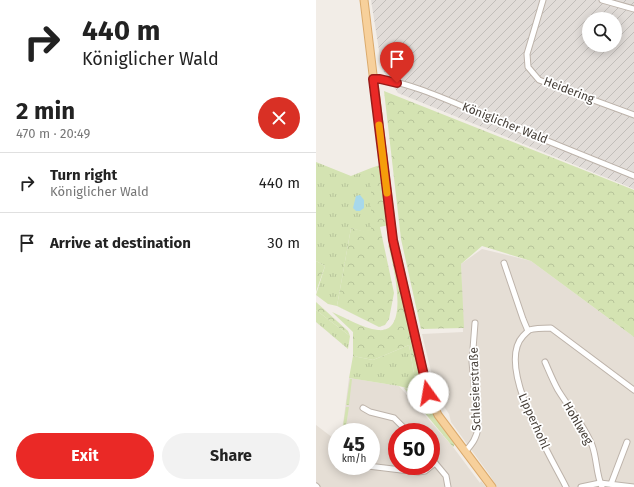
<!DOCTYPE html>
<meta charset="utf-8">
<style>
body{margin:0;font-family:"Fira Sans",sans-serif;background:#f2f2f2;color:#222;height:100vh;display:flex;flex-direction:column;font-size:15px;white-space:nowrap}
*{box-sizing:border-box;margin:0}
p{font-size:13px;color:#767676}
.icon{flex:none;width:22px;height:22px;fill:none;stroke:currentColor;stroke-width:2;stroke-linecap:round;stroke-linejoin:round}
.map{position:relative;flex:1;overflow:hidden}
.side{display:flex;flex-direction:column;background:#fff;width:316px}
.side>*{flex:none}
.banner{background:#fff;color:#222;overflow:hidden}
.buttons{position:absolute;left:266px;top:12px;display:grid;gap:8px}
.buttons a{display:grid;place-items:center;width:40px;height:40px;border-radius:50%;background:#fff;box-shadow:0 2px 10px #0003;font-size:20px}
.speed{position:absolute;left:12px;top:423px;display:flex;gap:8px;font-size:20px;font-weight:700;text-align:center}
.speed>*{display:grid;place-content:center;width:52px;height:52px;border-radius:50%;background:#fff;box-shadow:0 2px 10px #0003;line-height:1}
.speed small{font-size:10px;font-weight:400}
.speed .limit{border:6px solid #d22;background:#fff;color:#111}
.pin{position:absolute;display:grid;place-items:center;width:34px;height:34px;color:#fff;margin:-41px -17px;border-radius:50% 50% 50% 0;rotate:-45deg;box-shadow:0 0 4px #0007}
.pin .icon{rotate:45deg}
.me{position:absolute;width:44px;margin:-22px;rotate:347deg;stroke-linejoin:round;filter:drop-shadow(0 0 3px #0008)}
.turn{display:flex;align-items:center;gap:14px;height:84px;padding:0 16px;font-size:18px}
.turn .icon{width:52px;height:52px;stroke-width:2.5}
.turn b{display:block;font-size:28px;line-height:34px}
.round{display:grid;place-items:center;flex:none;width:42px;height:42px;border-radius:21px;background:#f2f2f2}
.head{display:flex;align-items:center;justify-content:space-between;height:68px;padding:0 16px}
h1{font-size:24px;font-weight:700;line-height:30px}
.action{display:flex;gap:8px;margin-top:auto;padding:8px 16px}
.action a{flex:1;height:46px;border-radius:24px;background:#ea2926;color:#fff;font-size:16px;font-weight:700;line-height:46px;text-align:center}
.action a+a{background:#f2f2f2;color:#222}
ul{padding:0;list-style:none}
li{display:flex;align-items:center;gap:12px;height:60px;padding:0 16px;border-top:1px solid #e0e0e0}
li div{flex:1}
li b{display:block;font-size:15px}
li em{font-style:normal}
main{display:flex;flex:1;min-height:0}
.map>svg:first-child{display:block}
</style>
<main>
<section class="side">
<div class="banner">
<div class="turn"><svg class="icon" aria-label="right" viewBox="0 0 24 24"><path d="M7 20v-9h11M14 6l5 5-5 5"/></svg><div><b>440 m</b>Königlicher Wald</div></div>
</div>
<div class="head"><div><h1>2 min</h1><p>470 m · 20:49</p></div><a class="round" style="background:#d93025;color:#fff"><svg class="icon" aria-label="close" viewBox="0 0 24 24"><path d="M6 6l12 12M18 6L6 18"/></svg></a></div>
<ul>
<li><svg class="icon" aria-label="right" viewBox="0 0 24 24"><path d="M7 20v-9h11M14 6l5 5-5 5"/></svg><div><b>Turn right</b><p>Königlicher Wald</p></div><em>440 m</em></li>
<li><svg class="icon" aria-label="arrive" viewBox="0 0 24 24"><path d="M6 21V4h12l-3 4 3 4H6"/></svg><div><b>Arrive at destination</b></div><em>30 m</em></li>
</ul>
<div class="action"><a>Exit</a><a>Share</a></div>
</section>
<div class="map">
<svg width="318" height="487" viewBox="0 0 318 487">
<defs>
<pattern id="industrial-furrows" width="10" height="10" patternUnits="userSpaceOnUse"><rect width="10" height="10" fill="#e1dcd8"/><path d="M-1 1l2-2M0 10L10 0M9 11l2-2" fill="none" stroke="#c2beba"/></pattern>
<pattern id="grass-tufts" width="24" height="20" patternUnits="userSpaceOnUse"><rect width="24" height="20" fill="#d4e3b2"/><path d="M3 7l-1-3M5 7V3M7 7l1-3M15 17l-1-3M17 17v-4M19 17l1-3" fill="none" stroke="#b7c49a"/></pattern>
<pattern id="forest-crowns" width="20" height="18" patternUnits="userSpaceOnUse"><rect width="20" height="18" fill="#d4e3b2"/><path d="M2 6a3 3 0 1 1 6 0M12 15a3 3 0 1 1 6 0" fill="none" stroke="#b7c49a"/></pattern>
</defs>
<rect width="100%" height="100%" fill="#f2ede7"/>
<g fill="#e5ded5" fill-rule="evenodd">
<path d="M166,249l49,12 103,76v150h-137l-8,-13 -38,-52 -2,-8 -12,-18 -15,-62 41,-2 -2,-68z"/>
<path d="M33,378l50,8 54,61 27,36 1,-2 5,6h-170v-62l21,16v25h34v-34h-29zM81,432h34v34h-34z"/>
</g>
<path fill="url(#industrial-furrows)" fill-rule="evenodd" d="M55,0h263v189l-236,-96 -16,-24zM273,19h26v26h-26z"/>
<g fill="url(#grass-tufts)">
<path d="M0,162l35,14 20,-8v66l-20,-6 -14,78 -9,-2 -12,-9 9,-29 -9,-5z"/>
<path d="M0,310l34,26 -2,13 -32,-27z"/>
<path d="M93,345l8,46 -18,-5 -50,-8 4,-22 20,4z"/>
<path d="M34,379h2l-3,26h-3z"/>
<path d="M30,407h3l-4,25h-3z"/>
</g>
<g fill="url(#forest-crowns)">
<path d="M68,91l250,99v147l-103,-76 -49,-15 -21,18 3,64 -43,1 -20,-90z"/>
<path d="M64,165l9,60 -9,2 14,66 -5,26 -4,6 -6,2 -42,-21 14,-78 20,5v-65z"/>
<path d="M72,244l5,5 15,73 18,74 10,21 19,27 -2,3 -49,-59 13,3 -8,-46 -36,15 -20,-4v-24l-21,-20c14,6 30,16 46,18 34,4 14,-69 10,-86z"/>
<path d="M0,261l9,5 -9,26z"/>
<path d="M0,302l32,29 2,5 -34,-26z"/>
</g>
<path fill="#a7d8eb" d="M44,195l4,5v8l-4,3h-4l-3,-3 3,-12z"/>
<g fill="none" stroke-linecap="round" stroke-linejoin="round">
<defs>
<g id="minor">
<path d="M227,0l-16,54 1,13 11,13 95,35"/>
<path d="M286,0l32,9"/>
<path d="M57,79c30,0 79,23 108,35 51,21 102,41 153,62"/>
<path d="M188,263l19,56 5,12"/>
<path d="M229,362c4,9 8,19 13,28 11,18 26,35 34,55 5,13 4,29 10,42"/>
<path d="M47,408l7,4 24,6 14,14"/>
<path d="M149,452c7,-8 12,-14 13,-25l-6,-65 3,-39"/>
<path d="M115,458l15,18 2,11"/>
<path d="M52,466l50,6 7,-1 10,-8"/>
<path d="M295,484l16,-42"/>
<path d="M0,486l1,1"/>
<path d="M250,487c-15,-30 -71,-121 -43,-151 2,-2 4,-4 6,-6 7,-2 15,-2 22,-2l83,62"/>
<path d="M265,487l19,-4 34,4"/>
</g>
<path id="major" d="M48,0l29,240 35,153 10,22 54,72"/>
</defs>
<use href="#minor" stroke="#bdb3aa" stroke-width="7"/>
<use href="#major" stroke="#dbaa6c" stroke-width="9"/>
<use href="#minor" stroke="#fff" stroke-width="5"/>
<use href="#major" stroke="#f7d09b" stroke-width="7"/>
</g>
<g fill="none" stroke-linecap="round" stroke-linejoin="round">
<defs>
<path id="route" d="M81,83l-17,-4h-7l20,161 35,153"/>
</defs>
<use href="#route" stroke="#981b19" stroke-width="10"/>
<use href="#route" stroke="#ea2926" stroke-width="7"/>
<path stroke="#f59e0b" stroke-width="7" d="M63,125l8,68"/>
</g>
<g text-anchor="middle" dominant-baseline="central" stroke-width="3.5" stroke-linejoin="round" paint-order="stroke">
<g font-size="12" fill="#443d36" stroke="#fff">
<text transform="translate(253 90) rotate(21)">Heidering</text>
<text transform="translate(189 123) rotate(22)">Königlicher Wald</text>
<text transform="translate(159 389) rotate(-92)">Schlesierstraße</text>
<text transform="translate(218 421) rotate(66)">Lipperhohl</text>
<text transform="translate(262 423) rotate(60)">Hohlweg</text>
</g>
</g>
</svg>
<div class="buttons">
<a><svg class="icon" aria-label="search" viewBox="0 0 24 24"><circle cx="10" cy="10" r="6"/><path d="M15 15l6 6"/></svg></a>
</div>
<div class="speed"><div>45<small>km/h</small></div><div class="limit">50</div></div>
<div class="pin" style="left:81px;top:83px;background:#d93025"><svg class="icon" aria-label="arrive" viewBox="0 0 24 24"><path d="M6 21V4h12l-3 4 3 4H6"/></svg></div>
<svg class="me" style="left:112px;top:393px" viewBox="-20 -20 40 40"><circle r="19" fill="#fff"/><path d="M0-13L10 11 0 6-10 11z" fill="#ea2926"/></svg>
</div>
</main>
